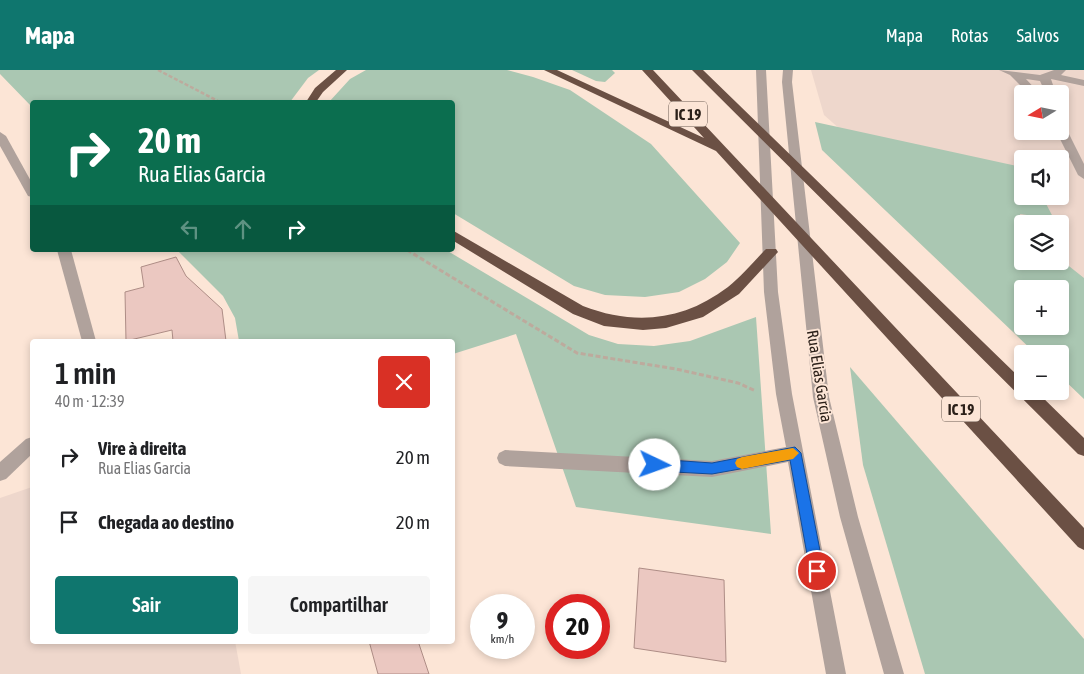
<!DOCTYPE html>
<html lang="pt">
<meta charset="utf-8">
<style>
body{margin:0;font-family:"Asap Condensed",sans-serif;background:#f6f6f6;color:#202124;height:100vh;display:flex;flex-direction:column;font-size:19px;white-space:nowrap}
*{box-sizing:border-box;margin:0}
p{font-size:16px;color:#757577}
.icon{flex:none;width:28px;height:28px;fill:none;stroke:currentColor;stroke-width:2;stroke-linecap:round;stroke-linejoin:round}
.map{position:relative;flex:1;overflow:hidden}
.panel{position:absolute;left:30px;top:269px;width:425px;height:305px;display:flex;flex-direction:column;background:#fff;border-radius:5px;box-shadow:0 2px 8px #0003}
.panel>*{flex:none}
.hud{position:absolute;left:30px;top:30px;width:425px;height:152px;border-radius:5px;box-shadow:0 2px 8px #0003;background:#0b6e4f;color:#fff;overflow:hidden}
.needle{width:32px;rotate:260deg}
.tools{position:absolute;left:1014px;top:15px;display:grid;gap:10px}
.tools a{display:grid;place-items:center;width:55px;height:55px;border-radius:5px;background:#fff;box-shadow:0 2px 8px #0003;font-size:25px}
.speed{position:absolute;left:470px;top:524px;display:flex;gap:10px;font-size:25px;font-weight:700;text-align:center}
.speed>*{display:grid;place-content:center;width:65px;height:65px;border-radius:50%;background:#fff;box-shadow:0 2px 8px #0003;line-height:1}
.speed small{font-size:12px;font-weight:400}
.speed .limit{border:8px solid #d22;background:#fff;color:#111}
.pin{position:absolute;display:grid;place-items:center;width:42px;height:42px;color:#fff;margin:-21px;border:2px solid #fff;border-radius:50%;box-shadow:0 1px 5px #0007}
.me{position:absolute;width:55px;margin:-28px;rotate:93deg;stroke-linejoin:round;filter:drop-shadow(0 0 4px #0008)}
.turn{display:flex;align-items:center;gap:18px;height:105px;padding:0 25px;font-size:22px}
.turn .icon{width:65px;height:65px;stroke-width:2.5}
.turn b{display:block;font-size:35px;line-height:42px}
.lanes{display:flex;align-items:center;height:48px;padding:0 25px;background:#0003;justify-content:center;gap:25px;direction:ltr}
.lanes .off{opacity:.35}
.round{display:grid;place-items:center;flex:none;width:52px;height:52px;border-radius:5px;background:#f6f6f6}
.summary{display:flex;align-items:center;justify-content:space-between;height:85px;padding:0 25px}
h1{font-size:30px;font-weight:600;line-height:38px}
.primary-button{display:flex;gap:10px;margin-top:auto;padding:10px 25px}
.primary-button a{flex:1;height:58px;border-radius:5px;background:#0f766e;color:#fff;font-size:20px;font-weight:600;line-height:58px;text-align:center}
.primary-button a+a{background:#f6f6f6;color:#202124}
ul{padding:0;list-style:none}
li{display:flex;align-items:center;gap:15px;height:65px;padding:0 25px}
li div{flex:1}
li b{display:block;font-size:19px}
li em{font-style:normal}
header{display:flex;align-items:center;gap:30px;box-sizing:border-box;height:70px;padding:0 25px;background:#0f766e;color:#fff}
header strong{font-size:24px}
nav{display:flex;gap:28px;margin-inline-start:auto;font-size:18px}
.map>svg:first-child{display:block}
</style>
<header>
<strong>Mapa</strong>
<nav><a>Mapa</a><a>Rotas</a><a>Salvos</a></nav>
</header>
<div class="map">
<svg width="1084" height="604" viewBox="0 0 1084 604">
<rect width="100%" height="100%" fill="#fce5d6"/>
<g fill="#eed7cc" fill-rule="evenodd">
<path d="M811,0h273v259l-24,-40 -203,-145 -33,-29zM1022,24h38v37h-38zM1022,89h38v37h-38zM1022,154h38v37h-38z"/>
<path d="M32,417v154h203l6,33h-241v-176z"/>
</g>
<g fill="#aac7b2" fill-rule="evenodd">
<path d="M0,0h319l-11,8 -18,24h-258v5l-32,-33z"/>
<path d="M366,0h141l26,7 37,13 81,54 89,99 -13,19 -22,17 -26,13 -34,5 -40,-2 -31,-9 -121,-73 -1,-111h-123l21,-23z"/>
<path d="M572,0h40l3,3 -10,9 -9,-1z"/>
<path d="M815,52l207,45v29h20l12,23 -34,-5 3,10 -1,37h38v-2l24,19v121l-24,-23v-22h-24l-214,-204zM1022,219h38v37h-38z"/>
<path d="M177,180h269l143,85 29,9 36,2 36,-5 66,-24 15,217 -195,-27 -60,-173 -63,20 -1,-13h-213l-4,-23 -12,-22z"/>
<path d="M850,297l234,272v35h-159l-62,-209z"/>
</g>
<g fill="#ebc8c1" stroke="#ae8d86">
<path d="M176,187l10,19 36,33 4,32h-53l-1,-11 -46,11 -1,-49 19,-5 -3,-20z"/>
<path d="M639,498l85,12 2,82 -92,-14z"/>
<path d="M369,571h49l11,33h-51z"/>
</g>
<g fill="none" stroke-linecap="round" stroke-linejoin="round">
<path stroke="#bdaa9d" stroke-width="2.5" stroke-dasharray="4 2" stroke-linecap="butt" d="M158,0l62,32"/>
<path stroke="#bdaa9d" stroke-width="3" stroke-dasharray="5 2.5" stroke-linecap="butt" d="M407,180l170,103 99,16 62,14 18,8"/>
<g fill="#b0a29c" fill-rule="evenodd">
<path d="M756,0h10l12,222 14,102 54,280h-20l-38,-212 -76,15 -207,-11 -6,-3 -2,-5 2,-5 6,-3 207,11 74,-14 -10,-53 -12,-102z"/>
<path d="M783,0h10l-1,12 37,315 29,120 46,157h-20l-44,-157 -27,-120 -31,-315z"/>
<path d="M999,0l41,5 14,-5h12l-5,5 23,5v6l-33,-7 5,15h-10l-6,-13 -14,-2 14,15h-11l-19,-19z"/>
<path d="M1060,54l6,4 18,36v15l-6,-4 -22,-44h4z"/>
<path d="M0,62l6,4 26,47v14l-4,-1 -28,-50z"/>
<path d="M57,180h14l25,91h-14z"/>
<path d="M32,367v17l-26,25 -6,2v-19l26,-23z"/>
</g>
<g fill="#6b5044" fill-rule="evenodd">
<path d="M336,0h11l-24,22 -7,10h-10l9,-14z"/>
<path d="M544,0h13l147,68 -62,-68h11l431,458v22l-6,-3 -362,-396z"/>
<path d="M692,0h11l319,310v11h14l48,47v18l-6,-2z"/>
<path d="M452,160l131,76c52,20 100,15 145,-19 14,-11 26,-26 38,-38h10l2,3 -39,42 -36,23 -37,11 -23,2 -39,-4 -31,-12 -121,-74z"/>
</g>
</g>
<path fill="#1a73e8" stroke="#114b97" d="M795,377l6,6 23,118 -2,5 -5,2 -5,-2 -2,-5 -20,-111 -78,14 -57,-3 -5,-2 -1,-4 1,-4 5,-2 57,4z"/>
<path fill="#f59e0b" d="M793,378l6,5 -6,6 -51,10 -5,-2 -2,-4 2,-4 5,-2z"/>
<g text-anchor="middle" dominant-baseline="central" stroke-width="4" stroke-linejoin="round" paint-order="stroke">
<g fill="#fce5d6" stroke="#6a5b52" stroke-width="1">
<rect x="669" y="31.5" width="38" height="25" rx="4"/>
<rect x="942" y="326.5" width="38" height="25" rx="4"/>
</g>
<g font-size="15" font-weight="bold" fill="#2b2019">
<text x="688" y="44">IC 19</text>
<text x="961" y="339">IC 19</text>
</g>
<g font-size="16" fill="#2b2019" stroke="#fce5d6">
<text transform="translate(820 306) rotate(81)">Rua Elias Garcia</text>
</g>
</g>
</svg>
<div class="tools">
<a><svg class="needle" viewBox="-14 -14 28 28"><path d="M0-13l5 13h-10z" fill="#e53935"/><path d="M0 13l5-13h-10z" fill="#757577"/></svg></a>
<a><svg class="icon" aria-label="sound" viewBox="0 0 24 24"><path d="M4 9h4l5-4v14l-5-4H4zM17 9q2 3 0 6"/></svg></a>
<a><svg class="icon" aria-label="layers" viewBox="0 0 24 24"><path d="M12 4l9 5-9 5-9-5zM3 14l9 5 9-5"/></svg></a>
<a>+</a>
<a>−</a>
</div>
<div class="speed"><div>9<small>km/h</small></div><div class="limit">20</div></div>
<div class="pin" style="left:817px;top:501px;background:#d93025"><svg class="icon" aria-label="arrive" viewBox="0 0 24 24"><path d="M6 21V4h12l-3 4 3 4H6"/></svg></div>
<svg class="me" style="left:655px;top:395px" viewBox="-20 -20 40 40"><circle r="19" fill="#fff"/><path d="M0-13L10 11 0 6-10 11z" fill="#1a73e8"/></svg>
<div class="hud">
<div class="turn"><svg class="icon" aria-label="right" viewBox="0 0 24 24"><path d="M7 20v-9h11M14 6l5 5-5 5"/></svg><div><b>20 m</b>Rua Elias Garcia</div></div>
<div class="lanes"><svg class="icon off" aria-label="left" viewBox="0 0 24 24"><path d="M17 20v-9H6M10 6l-5 5 5 5"/></svg><svg class="icon off" aria-label="ahead" viewBox="0 0 24 24"><path d="M12 20V5M6 11l6-6 6 6"/></svg><svg class="icon" aria-label="right" viewBox="0 0 24 24"><path d="M7 20v-9h11M14 6l5 5-5 5"/></svg></div>
</div>
<section class="panel">
<div class="summary"><div><h1>1 min</h1><p>40 m · 12:39</p></div><a class="round" style="background:#d93025;color:#fff"><svg class="icon" aria-label="close" viewBox="0 0 24 24"><path d="M6 6l12 12M18 6L6 18"/></svg></a></div>
<ul>
<li><svg class="icon" aria-label="right" viewBox="0 0 24 24"><path d="M7 20v-9h11M14 6l5 5-5 5"/></svg><div><b>Vire à direita</b><p>Rua Elias Garcia</p></div><em>20 m</em></li>
<li><svg class="icon" aria-label="arrive" viewBox="0 0 24 24"><path d="M6 21V4h12l-3 4 3 4H6"/></svg><div><b>Chegada ao destino</b></div><em>20 m</em></li>
</ul>
<div class="primary-button"><a>Sair</a><a>Compartilhar</a></div>
</section>
</div>
